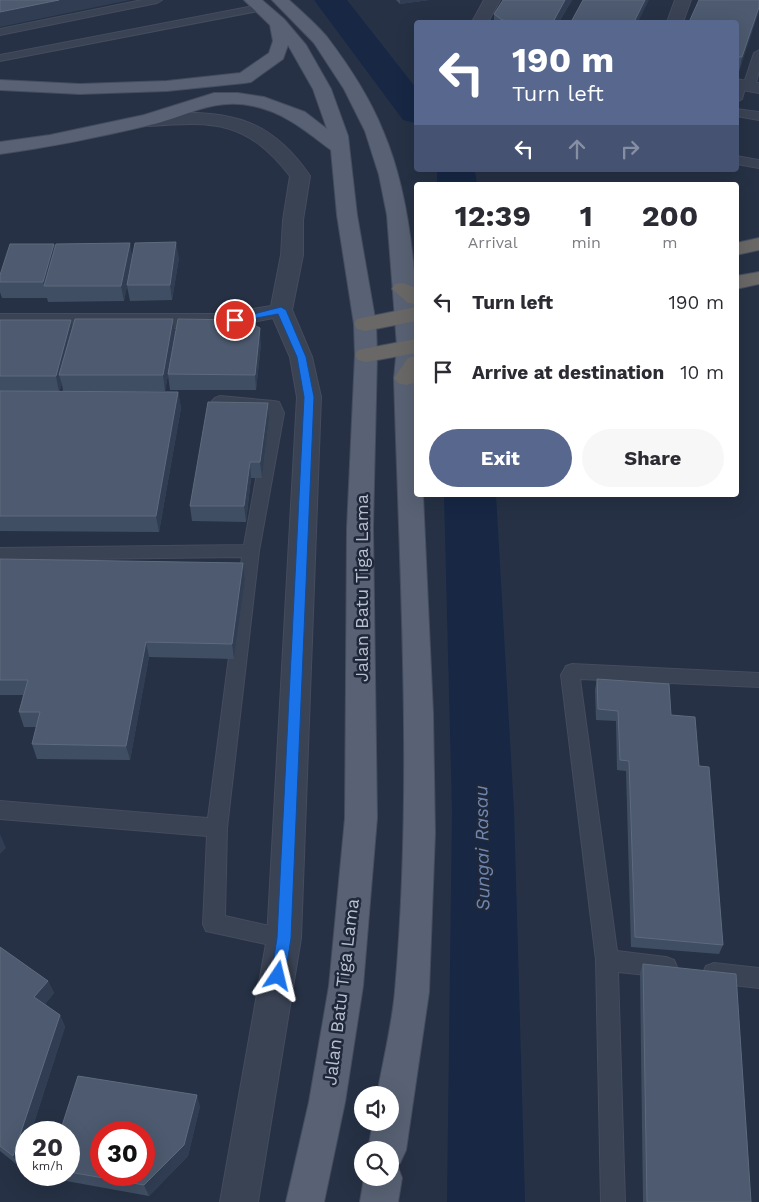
<!DOCTYPE html>
<style>
body{margin:0;font-family:"Work Sans",sans-serif;background:#f7f7f7;color:#2b2b33;height:100vh;display:flex;flex-direction:column;font-size:19px;white-space:nowrap}
*{box-sizing:border-box;margin:0}
p{font-size:16px;color:#7c7c81}
.icon{flex:none;width:28px;height:28px;fill:none;stroke:currentColor;stroke-width:2;stroke-linecap:round;stroke-linejoin:round}
.map{position:relative;flex:1;overflow:hidden}
.panel{position:absolute;left:414px;top:182px;width:325px;height:315px;display:flex;flex-direction:column;background:#fff;border-radius:5px;box-shadow:0 5px 20px #0002}
.panel>*{flex:none}
.hud{position:absolute;left:414px;top:20px;width:325px;height:152px;border-radius:5px;box-shadow:0 5px 20px #0002;background:#57678e;color:#fff;overflow:hidden}
.controls{position:absolute;left:354px;top:1086px;display:grid;gap:10px}
.controls a{display:grid;place-items:center;width:45px;height:45px;border-radius:50%;background:#fff;box-shadow:0 5px 20px #0002;font-size:25px}
.speed{position:absolute;left:15px;top:1121px;display:flex;gap:10px;font-size:25px;font-weight:700;text-align:center}
.speed>*{display:grid;place-content:center;width:65px;height:65px;border-radius:50%;background:#fff;box-shadow:0 5px 20px #0002;line-height:1}
.speed small{font-size:12px;font-weight:400}
.speed .limit{border:8px solid #d22;background:#fff;color:#111}
.pin{position:absolute;display:grid;place-items:center;width:42px;height:42px;color:#fff;margin:-21px;border:2px solid #fff;border-radius:50%;box-shadow:0 1px 5px #0007}
.me{position:absolute;width:55px;margin:-28px;rotate:10deg;stroke-linejoin:round;filter:drop-shadow(0 0 4px #0008)}
.turn{display:flex;align-items:center;gap:18px;height:105px;padding:0 15px;font-size:22px}
.turn .icon{width:65px;height:65px;stroke-width:2.5}
.turn b{display:block;font-size:35px;line-height:42px}
.lanes{display:flex;align-items:center;height:48px;padding:0 15px;background:#0003;justify-content:center;gap:25px;direction:ltr}
.lanes .off{opacity:.35}
.eta{display:flex;justify-content:space-evenly;align-items:center;height:85px;text-align:center}
.eta b{font-size:30px;font-weight:700;line-height:35px}
.primary-button{display:flex;gap:10px;margin-top:auto;padding:10px 15px}
.primary-button a{flex:1;height:58px;border-radius:30px;background:#57678e;color:#fff;font-size:20px;font-weight:700;line-height:58px;text-align:center}
.primary-button a+a{background:#f7f7f7;color:#2b2b33}
ul{padding:0;list-style:none}
li{display:flex;align-items:center;gap:15px;height:70px;padding:0 15px}
li div{flex:1}
li b{display:block;font-size:19px}
li em{font-style:normal}
.map>svg:first-child{display:block}
</style>
<div class="map">
<svg width="759" height="1202" viewBox="0 0 759 1202">
<rect width="100%" height="100%" fill="#263145"/>
<g fill="none" stroke-linecap="round" stroke-linejoin="round">
<g fill="#172744" fill-rule="evenodd">
<path d="M314,0h33l69,88v35l-13,-3z"/>
<path d="M437,170h38l2,15h-40z"/>
<path d="M444,495h52l18,316 11,391h-78l5,-391z"/>
</g>
<defs>
<g id="service">
<path d="M142,0h20l-5,3 -157,32v-6z"/>
<path d="M259,5l4,1v4l-263,51v-6z"/>
<path d="M759,50v21l-4,15 -6,3 -4,-1 -3,11 -6,3v-19h8l10,-30z"/>
<path d="M736,109l23,3v8l-23,-4z"/>
<path d="M736,156l23,4v8l-23,-4z"/>
<path d="M220,396l54,5 5,1 5,11 -25,138 -32,277 -2,88 67,15 3,7 -3,7 -8,3 -78,-17 -3,-7 4,-88 -207,-17v-18l208,17 34,-261 -242,3v-12l244,-3 24,-132v-3l-53,-6 -3,-3 3,-3z"/>
<path d="M572,664l187,9v14l-179,-8 37,272 49,6 8,3 3,7 -3,7 -8,3 -48,-5 7,230h-24l-5,-242 -35,-285 5,-9z"/>
<path d="M714,963l45,5v20l-45,-5 -8,-3 -3,-7 3,-7z"/>
</g>
<g id="minor">
<path d="M484,0h16l-12,22h-16z"/>
<path d="M675,0h16l-8,22h-16z"/>
<path d="M736,79l23,4v10l-23,-4z"/>
<path d="M166,113c66,-2 105,6 144,63l-7,44v35l-11,55 20,47 9,40 -20,541 -43,264h-38l47,-264 30,-541 -7,-40 -17,-39 -50,10h-223v-14h223l48,-8 10,-51 2,-35 7,-44c-43,-55 -75,-55 -141,-50l-7,-2 -2,-4 2,-4z"/>
</g>
<g id="primary">
<path d="M244,0h18l22,19 22,26 25,44 17,47 9,79 19,109 1,31 -4,173 4,290 -14,168 -18,116 -21,100h-38l23,-100 20,-116 16,-168 2,-290 8,-173 -1,-31 -17,-109 -6,-65c-24,-18 -47,-38 -78,-44 -40,-9 -67,11 -103,19 -50,12 -100,22 -150,29v-12l50,-7 94,-20 70,-22h24l26,4 41,15 22,17 -14,-40 -25,-44 -5,14 -32,23 -6,1 -78,8 -87,3 -80,-4v-10l80,4 87,-3 73,-8 29,-20 4,-12 -3,-16z"/>
<path d="M272,0h17c13,12 27,24 38,37 22,29 43,61 56,94 45,106 33,251 33,364h7l10,218 2,120 -6,159 -23,158 -6,13 -3,2 5,13 -4,24h-38l4,-24h26v-28h-22l5,-28h17v-27h-13c6,-34 15,-70 18,-104 18,-204 5,-409 -1,-613l3,-31 -3,-41 -7,-91 -8,-40 -14,-44 -21,-42 -30,-46z"/>
</g>
<g id="trunk">
<path d="M759,238v12l-23,5v-12z"/>
<path d="M759,272v12l-23,5v-13z"/>
<path d="M403,283l13,5v16l-8,-1 -16,-14 3,-5z"/>
<path d="M416,307v14l-51,10 -8,-2 -3,-5 3,-5z"/>
<path d="M416,339v14l-50,9 -8,-2 -3,-5 3,-5z"/>
<path d="M416,356v24l-2,3 -8,2 -8,-2 -4,-5 14,-20z"/>
</g>
</defs>
<use href="#service" stroke="#444c5e" stroke-width="2"/>
<use href="#minor" stroke="#444c5e" stroke-width="2"/>
<use href="#primary" stroke="#444c5e" stroke-width="2"/>
<use href="#trunk" stroke="#454e5f" stroke-width="2"/>
<use href="#service" fill="#3a4354" fill-rule="evenodd"/>
<use href="#minor" fill="#3a4354" fill-rule="evenodd"/>
<use href="#primary" fill="#586274" fill-rule="evenodd"/>
<use href="#trunk" fill="#6a6866" fill-rule="evenodd"/>
</g>
<g fill="#404e63">
<path d="M396,0h33l-29,4z"/>
<path d="M503,0h69l-13,22h-65v-8z"/>
<path d="M759,0l-20,72h-3v-50z"/>
<path d="M54,244l1,4 77,8 47,2 -7,42 -42,1 -3,-15 -3,15 -76,1 -1,-4h-45l-2,-6v-17z"/>
<path d="M173,319l2,15 86,10 -5,46h-86l-2,-15 -3,16h-102l-1,-7 -3,8h119l3,16 -22,124 -159,-1v-211l72,8z"/>
<path d="M268,403l1,16 -7,59h-11l-5,44 -54,-1 -2,-15z"/>
<path d="M0,559l243,4 2,16 -11,80 -85,-2 -19,103 -93,-1 -5,-15 4,-17h-12l-5,-15 4,-17h-23z"/>
<path d="M597,679l74,36 28,51 24,179 -4,9 -88,-7 -5,-176 -9,-1 -1,-49 -20,-1 -1,-30z"/>
<path d="M0,947l48,34 6,12 -9,11 15,11 5,12 -34,105h-5l-6,35 -20,-16z"/>
<path d="M643,964l108,238h-108l-3,-229z"/>
<path d="M200,1106l-12,50 -39,40 -94,-17 -2,-4h16v-43z"/>
</g>
<g fill="#303d52">
<path d="M59,0h71l-130,27v-15z"/>
<path d="M400,0h29l-29,4z"/>
<path d="M565,0h7l-13,22h-6z"/>
<path d="M645,0h4l-11,22h-4z"/>
<path d="M759,7v5l-20,60 3,-15z"/>
<path d="M176,242l3,16 -7,42 -2,-15z"/>
<path d="M130,243l3,16 -9,42 -3,-15z"/>
<path d="M54,244l4,16 -14,26 3,12 -4,-16z"/>
<path d="M173,319l2,16 -10,56 -2,-16z"/>
<path d="M71,320l3,16 -15,39 3,9 -3,8 -3,-16z"/>
<path d="M260,328l1,16 -5,46 -1,-15z"/>
<path d="M178,392l3,16 -22,124 -3,-16z"/>
<path d="M268,403l1,16 -7,59 -2,-16z"/>
<path d="M250,462l1,16 -5,44 -2,-16z"/>
<path d="M243,563l2,16 -11,80 -2,-15z"/>
<path d="M146,642l3,15 -19,103 -4,-14z"/>
<path d="M0,834l6,14 -6,6z"/>
<path d="M48,981l6,12 -14,17 -6,-13z"/>
<path d="M60,1015l5,12 -34,105h-5v15l-6,20 -7,-11z"/>
<path d="M197,1095l3,11 -12,50 -39,40 -5,-11z"/>
</g>
<g fill="#4d5a6f" stroke="#5e6a7e" fill-rule="evenodd">
<path d="M0,0h59l-59,12z"/>
<path d="M503,0h62l-12,22h-33l-18,-2 -8,-6z"/>
<path d="M583,0h62l-11,22h-63z"/>
<path d="M699,0h60v7l-17,50h-6v-35h-47z"/>
<path d="M176,242l-6,43h-43l8,-42z"/>
<path d="M130,243l-9,43h-77l12,-42z"/>
<path d="M10,244h44l-11,38h-43v-7z"/>
<path d="M75,319h98l-10,56h-104z"/>
<path d="M178,319l66,1 16,8 -5,47 -87,-1z"/>
<path d="M0,320h71l-15,56h-56z"/>
<path d="M0,391l178,1 -22,124h-156z"/>
<path d="M208,402l60,1 -8,59h-10l-6,44h-54z"/>
<path d="M0,559l243,4 -11,81 -86,-2 -20,104 -94,-2 8,-32h-21l9,-32h-28z"/>
<path d="M597,679l72,5 2,31 24,2 4,49 10,1 14,178 -88,-8 -6,-176 -9,-1 -2,-49 -20,-2z"/>
<path d="M0,947l48,34 -14,16 26,18 -47,141 -13,-10z"/>
<path d="M643,964l93,10 15,228h-104z"/>
<path d="M78,1076l119,19 -13,50 -40,40 -75,-13v-40h-9zM101,1132h43v43h-43z"/>
</g>
<path fill="#1a73e8" stroke="#114b97" d="M281,307l5,3 20,47 8,40 -23,541 -6,38 -2,5 -5,2 -5,-2 -2,-5 6,-38 27,-541 -7,-40 -19,-43 -43,8 -5,-2z"/>
<g text-anchor="middle" dominant-baseline="central" stroke-width="5" stroke-linejoin="round" paint-order="stroke">
<g font-size="18" fill="#b8bfce" stroke="#1f283a">
<text transform="translate(361 588) rotate(-90)">Jalan Batu Tiga Lama</text>
<text transform="translate(341 992) rotate(-83)">Jalan Batu Tiga Lama</text>
</g>
<g font-size="19" font-style="italic" fill="#6f86ae" stroke="#1f283a">
<text transform="translate(482 848) rotate(-91)">Sungai Rasau</text>
</g>
</g>
</svg>
<div class="controls">
<a><svg class="icon" aria-label="sound" viewBox="0 0 24 24"><path d="M4 9h4l5-4v14l-5-4H4zM17 9q2 3 0 6"/></svg></a>
<a><svg class="icon" aria-label="search" viewBox="0 0 24 24"><circle cx="10" cy="10" r="6"/><path d="M15 15l6 6"/></svg></a>
</div>
<div class="speed"><div>20<small>km/h</small></div><div class="limit">30</div></div>
<div class="pin" style="left:235px;top:320px;background:#d93025"><svg class="icon" aria-label="arrive" viewBox="0 0 24 24"><path d="M6 21V4h12l-3 4 3 4H6"/></svg></div>
<svg class="me" style="left:278px;top:976px" viewBox="-20 -20 40 40"><path d="M0-17L14 15 0 8-14 15z" fill="#1a73e8" stroke="#fff" stroke-width="4"/></svg>
<div class="hud">
<div class="turn"><svg class="icon" aria-label="left" viewBox="0 0 24 24"><path d="M17 20v-9H6M10 6l-5 5 5 5"/></svg><div><b>190 m</b>Turn left</div></div>
<div class="lanes"><svg class="icon" aria-label="left" viewBox="0 0 24 24"><path d="M17 20v-9H6M10 6l-5 5 5 5"/></svg><svg class="icon off" aria-label="ahead" viewBox="0 0 24 24"><path d="M12 20V5M6 11l6-6 6 6"/></svg><svg class="icon off" aria-label="right" viewBox="0 0 24 24"><path d="M7 20v-9h11M14 6l5 5-5 5"/></svg></div>
</div>
<section class="panel">
<div class="eta">
<div><b>12:39</b><p>Arrival</p></div>
<div><b>1</b><p>min</p></div>
<div><b>200</b><p>m</p></div>
</div>
<ul>
<li><svg class="icon" aria-label="left" viewBox="0 0 24 24"><path d="M17 20v-9H6M10 6l-5 5 5 5"/></svg><div><b>Turn left</b></div><em>190 m</em></li>
<li><svg class="icon" aria-label="arrive" viewBox="0 0 24 24"><path d="M6 21V4h12l-3 4 3 4H6"/></svg><div><b>Arrive at destination</b></div><em>10 m</em></li>
</ul>
<div class="primary-button"><a>Exit</a><a>Share</a></div>
</section>
</div>
